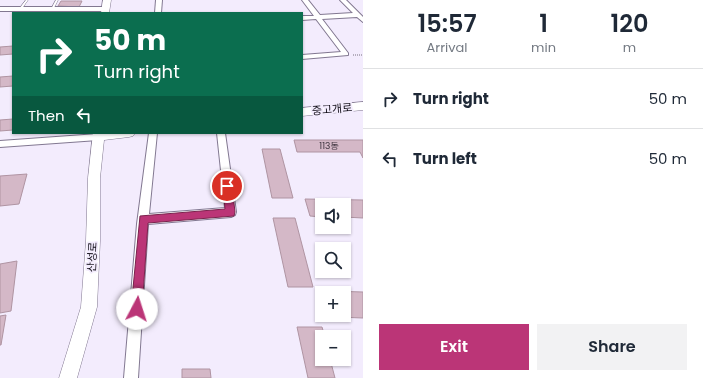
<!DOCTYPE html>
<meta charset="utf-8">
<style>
body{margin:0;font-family:Poppins,"Noto Sans KR",sans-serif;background:#f2f2f3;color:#1f2937;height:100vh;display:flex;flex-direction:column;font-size:15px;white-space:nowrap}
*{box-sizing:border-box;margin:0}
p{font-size:13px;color:#747a83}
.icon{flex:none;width:22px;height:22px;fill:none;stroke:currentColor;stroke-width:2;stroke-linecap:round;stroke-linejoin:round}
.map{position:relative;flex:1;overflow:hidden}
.drawer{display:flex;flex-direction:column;background:#fff;width:340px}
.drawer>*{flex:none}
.top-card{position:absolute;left:12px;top:12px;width:291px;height:122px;border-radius:0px;box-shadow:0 1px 3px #0004;background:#0b6e4f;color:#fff;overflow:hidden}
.tools{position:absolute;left:315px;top:198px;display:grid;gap:8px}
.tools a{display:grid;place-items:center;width:36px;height:36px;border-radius:0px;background:#fff;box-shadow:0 1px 3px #0004;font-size:20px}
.pin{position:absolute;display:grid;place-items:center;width:34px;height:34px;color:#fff;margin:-17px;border:2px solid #fff;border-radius:50%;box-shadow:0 1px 4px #0007}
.me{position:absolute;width:44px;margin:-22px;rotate:5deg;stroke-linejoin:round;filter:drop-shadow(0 0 3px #0008)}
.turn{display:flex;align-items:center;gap:14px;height:84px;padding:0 16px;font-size:18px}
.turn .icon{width:52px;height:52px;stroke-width:2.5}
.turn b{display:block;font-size:28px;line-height:34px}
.then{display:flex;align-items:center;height:38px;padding:0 16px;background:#0003;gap:8px;font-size:15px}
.eta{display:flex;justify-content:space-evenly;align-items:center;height:68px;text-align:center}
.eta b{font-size:24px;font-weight:600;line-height:28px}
.primary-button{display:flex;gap:8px;margin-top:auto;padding:8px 16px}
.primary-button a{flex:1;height:46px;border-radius:0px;background:#bb3577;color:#fff;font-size:16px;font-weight:600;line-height:46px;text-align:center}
.primary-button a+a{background:#f2f2f3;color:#1f2937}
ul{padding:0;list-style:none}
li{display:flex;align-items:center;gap:12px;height:60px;padding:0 16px;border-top:1px solid #e0e1e3}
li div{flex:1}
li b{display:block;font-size:15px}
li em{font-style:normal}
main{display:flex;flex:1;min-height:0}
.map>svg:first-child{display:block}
</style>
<main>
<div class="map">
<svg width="363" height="378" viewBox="0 0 363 378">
<rect width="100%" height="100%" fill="#f3ecfd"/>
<g fill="#d4b8c7" stroke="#af94a2">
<path d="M61,1h21l-3,6 -21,-1z"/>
<path d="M13,46v8l-13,1v-8z"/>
<path d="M13,76v10l-13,1v-10z"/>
<path d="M13,119v11l-13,1v-11z"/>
<path d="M294,140h69v18l-3,-6h-63z"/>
<path d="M262,149h18l13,49h-21z"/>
<path d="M27,174l-8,30 -19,2v-30z"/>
<path d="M305,199l58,1v18l-19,-1v-12h-22v12l-12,-1z"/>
<path d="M273,218h22l18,69h-25z"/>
<path d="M17,261l-6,50 -11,2v-49z"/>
<path d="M330,291l33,1v26l-26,-1v-2h7v-22h-13z"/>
<path d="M6,315l-5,30h-1v-29z"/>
<path d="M297,327h25l3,10h-3v22h8l5,19h-27z"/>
<path d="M182,369h28l1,9h-29z"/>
</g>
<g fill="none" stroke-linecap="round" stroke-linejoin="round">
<defs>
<g id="service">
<path d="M26,0h2l-7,10h-2v-1z"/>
<path d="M56,0h2l-5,10h-2v-1z"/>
</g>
<g id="minor">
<path d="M156,0h6l-1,13h-6z"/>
<path d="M302,0h6l12,15 33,-2 -13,-13h6l17,17v5l-6,-5 -35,2 26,34v2l-46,4v-4l39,-3 -25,-33 -14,1v-4h12z"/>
<path d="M0,7h105l3,2 -3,2h-105z"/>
<path d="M149,133h8l-8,81 76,-6 -8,-75h8l11,79 -1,3 -4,2 -83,7 -10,154h-14l13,-154z"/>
<path d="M98,134l4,3 -4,3 -98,7v-6z"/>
</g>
<g id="tertiary">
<path d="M103,0h8l-2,13h-8z"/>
<path d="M363,102v8l-61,6v-8z"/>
<path d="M93,133h42l-2,3 -4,1 -25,3 -4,38v63l-3,66 -20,71h-18l22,-71 5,-66 2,-63z"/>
</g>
</defs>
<use href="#service" stroke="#827891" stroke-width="1"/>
<use href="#minor" stroke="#827891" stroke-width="2"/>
<use href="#tertiary" stroke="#827891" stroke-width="1"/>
<path stroke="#76717e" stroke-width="1" stroke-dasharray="1 1" stroke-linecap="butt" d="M353,55h10"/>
<use href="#service" fill="#fff" fill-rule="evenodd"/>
<use href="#minor" fill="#fff" fill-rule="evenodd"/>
<use href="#tertiary" fill="#fff" fill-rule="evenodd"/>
</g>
<path fill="#bb3577" stroke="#7a224d" d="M227,182l4,1 1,3 3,26 -1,4 -86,7 -6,86 -1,4 -4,2 -5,-2 -1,-4 9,-93 85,-7 -2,-23 1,-3z"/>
<g text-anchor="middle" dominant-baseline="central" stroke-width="3.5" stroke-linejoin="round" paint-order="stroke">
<g font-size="9" fill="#403742">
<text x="329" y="146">113동</text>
</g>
<g font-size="11" fill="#0f0c15" stroke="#f3ecfd">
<text transform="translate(332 109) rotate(-5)">중고개로</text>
<text transform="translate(92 257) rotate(-87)">산성로</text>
</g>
</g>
</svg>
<div class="tools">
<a><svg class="icon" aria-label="sound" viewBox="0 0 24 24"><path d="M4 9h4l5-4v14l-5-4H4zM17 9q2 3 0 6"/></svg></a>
<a><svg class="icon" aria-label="search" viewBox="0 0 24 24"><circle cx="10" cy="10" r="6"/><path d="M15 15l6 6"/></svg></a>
<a>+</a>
<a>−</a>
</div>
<div class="pin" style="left:227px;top:186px;background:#d93025"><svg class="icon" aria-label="arrive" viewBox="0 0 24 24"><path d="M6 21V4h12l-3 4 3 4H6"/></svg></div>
<svg class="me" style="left:137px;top:309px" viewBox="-20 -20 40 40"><circle r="19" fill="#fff"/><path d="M0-13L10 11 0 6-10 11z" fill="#bb3577"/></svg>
<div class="top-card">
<div class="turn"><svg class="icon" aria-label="right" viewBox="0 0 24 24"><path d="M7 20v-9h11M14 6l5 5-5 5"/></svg><div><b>50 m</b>Turn right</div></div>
<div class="then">Then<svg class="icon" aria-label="left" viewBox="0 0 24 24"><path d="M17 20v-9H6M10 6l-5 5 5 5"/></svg></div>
</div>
</div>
<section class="drawer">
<div class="eta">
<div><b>15:57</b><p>Arrival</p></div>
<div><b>1</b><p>min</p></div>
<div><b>120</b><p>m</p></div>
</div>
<ul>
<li><svg class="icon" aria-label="right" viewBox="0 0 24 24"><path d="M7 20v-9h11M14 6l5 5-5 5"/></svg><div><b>Turn right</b></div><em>50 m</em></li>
<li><svg class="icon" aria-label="left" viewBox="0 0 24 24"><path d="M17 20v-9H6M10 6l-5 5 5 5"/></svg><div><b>Turn left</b></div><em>50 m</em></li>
</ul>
<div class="primary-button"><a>Exit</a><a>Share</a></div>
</section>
</main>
